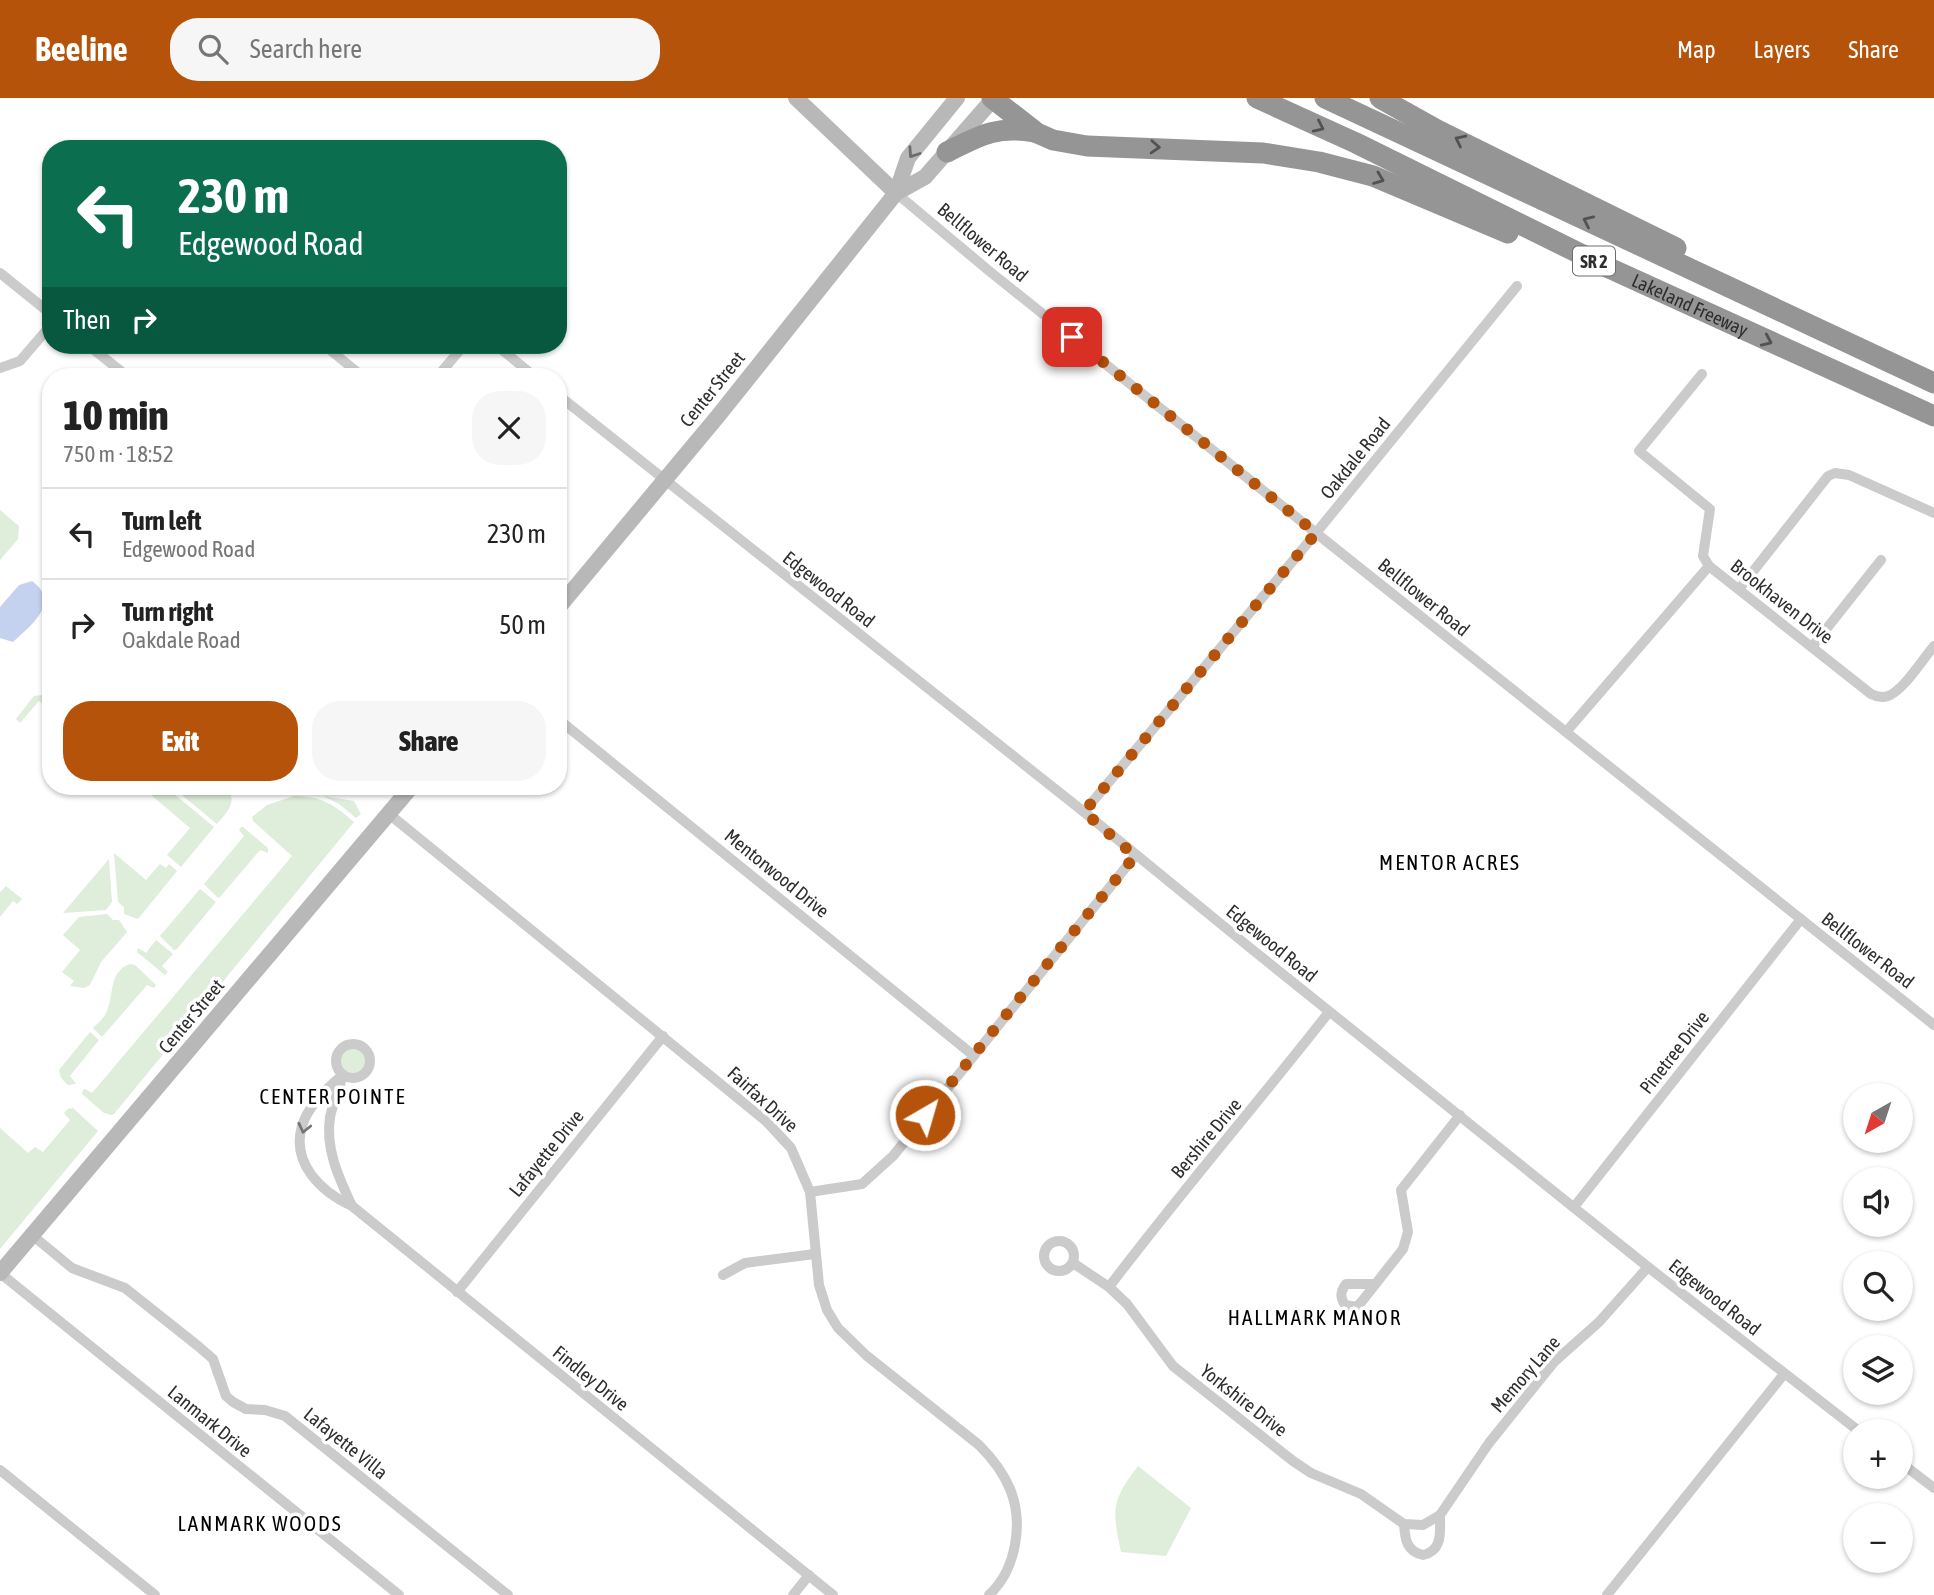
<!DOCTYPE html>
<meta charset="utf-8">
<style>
body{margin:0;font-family:"Asap Condensed",sans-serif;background:#f6f6f6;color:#222;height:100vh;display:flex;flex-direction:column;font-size:26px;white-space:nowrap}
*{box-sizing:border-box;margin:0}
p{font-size:23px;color:#767676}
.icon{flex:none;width:38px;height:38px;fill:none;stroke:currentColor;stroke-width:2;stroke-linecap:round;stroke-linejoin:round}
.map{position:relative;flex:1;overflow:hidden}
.side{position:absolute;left:42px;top:270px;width:525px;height:427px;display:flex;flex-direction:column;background:#fff;border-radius:28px;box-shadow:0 2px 5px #0004}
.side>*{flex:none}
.banner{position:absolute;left:42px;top:42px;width:525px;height:214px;border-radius:28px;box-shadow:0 2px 5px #0004;background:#0b6e4f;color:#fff;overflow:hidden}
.needle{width:46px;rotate:219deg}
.buttons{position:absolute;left:1843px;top:985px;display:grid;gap:14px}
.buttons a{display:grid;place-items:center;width:70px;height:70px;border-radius:50%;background:#fff;box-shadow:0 2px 5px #0004;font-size:35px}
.pin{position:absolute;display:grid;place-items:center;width:60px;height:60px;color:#fff;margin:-30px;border-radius:14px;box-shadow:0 4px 10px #0006}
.me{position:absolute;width:77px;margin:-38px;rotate:38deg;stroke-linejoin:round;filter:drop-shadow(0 0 5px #0008)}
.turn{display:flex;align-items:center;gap:24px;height:147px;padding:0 21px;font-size:32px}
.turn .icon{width:91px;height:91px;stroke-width:2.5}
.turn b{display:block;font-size:49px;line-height:60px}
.then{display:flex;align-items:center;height:66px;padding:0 21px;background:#0003;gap:14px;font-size:26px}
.round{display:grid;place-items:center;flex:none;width:74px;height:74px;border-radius:28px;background:#f6f6f6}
.head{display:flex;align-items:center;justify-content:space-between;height:119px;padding:0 21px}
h1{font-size:42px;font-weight:800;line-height:52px}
.primary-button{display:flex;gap:14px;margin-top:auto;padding:14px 21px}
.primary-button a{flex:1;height:80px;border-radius:28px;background:#b45309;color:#fff;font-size:28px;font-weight:800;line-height:80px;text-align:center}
.primary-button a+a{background:#f6f6f6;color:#222}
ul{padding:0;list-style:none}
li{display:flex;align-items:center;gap:21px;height:91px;padding:0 21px;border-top:2px solid #e0e0e0}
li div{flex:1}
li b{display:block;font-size:26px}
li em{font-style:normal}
header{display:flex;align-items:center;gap:42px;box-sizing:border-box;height:98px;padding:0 35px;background:#b45309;color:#fff}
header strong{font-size:33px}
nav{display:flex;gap:38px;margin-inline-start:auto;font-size:24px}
.search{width:490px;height:63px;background:#f6f6f6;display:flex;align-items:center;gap:18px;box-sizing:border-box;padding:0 24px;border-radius:28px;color:#767676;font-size:26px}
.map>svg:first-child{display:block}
</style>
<header>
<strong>Beeline</strong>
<div class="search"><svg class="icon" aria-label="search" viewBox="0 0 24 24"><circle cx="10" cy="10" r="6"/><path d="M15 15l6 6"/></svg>Search here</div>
<nav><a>Map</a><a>Layers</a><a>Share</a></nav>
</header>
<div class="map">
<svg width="1934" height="1497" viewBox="0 0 1934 1497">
<rect width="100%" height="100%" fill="#fff"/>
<g fill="#dfeddb">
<path d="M0,412l19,16 -1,13 -18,21z"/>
<path d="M51,596v17l-12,-10 -19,22 -4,-4 18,-23z"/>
<path d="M178,688h47c14,15 3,25 -8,38l-40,-33z"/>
<path d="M150,696h24l40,33 -33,40 -14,-12 23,-27z"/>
<path d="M294,698c27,0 41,9 60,26l-240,292 -2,1 -8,-2 -22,-19 1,-4 2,-1 7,4 200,-237 -39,-35 -1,-4 15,-12z"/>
<path d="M323,698l31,5 7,13 -5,4 -17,-14z"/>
<path d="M241,729h2l25,21v5l-8,-3 -41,48 -2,-1 -13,-13 40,-48 -5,-6z"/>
<path d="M114,755l32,27 14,-16 6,4 3,-4 8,7 -39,48 -14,-5v-7l-6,-5z"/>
<path d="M109,761l3,43 -6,8 -43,3z"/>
<path d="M6,788l16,13 -5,5 -4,-3 -13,16v-25z"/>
<path d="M200,791l16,13 -40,48h-2l-14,-14z"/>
<path d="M107,816l6,6h6l8,12 -26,30 -11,23 -6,3 -14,-2 4,-5 -12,-9 18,-22 -17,-15 16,-18z"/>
<path d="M156,842l17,14 -11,12 6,6 -3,3 -28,-23 1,-4 8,5z"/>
<path d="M130,866l5,1 21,20 -2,3 -7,-3 -45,52 -9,-9c4,-4 9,-8 12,-13 10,-17 2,-43 25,-51z"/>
<path d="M90,934l9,8 -29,36 6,8 -8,1 -7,-7 -2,-8z"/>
<circle cx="353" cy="963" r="13"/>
<path d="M73,1010l25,23 -98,118v-121l28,25 7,-6 8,5 27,-32 -6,-7 4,-4z"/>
<path d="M1138,1368l53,42 -25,48 -45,-4c-9,-42 -10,-51 17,-86z"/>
</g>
<path fill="#c5d2ef" d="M32,483c29,21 0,44 -19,61l-13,-4v-31l19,-22z"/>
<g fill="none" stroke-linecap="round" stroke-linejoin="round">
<g stroke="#cbcbcb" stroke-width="10">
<path d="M896,95l92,77 328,263 618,492"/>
<path d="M0,175l51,41"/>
<path d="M88,247l39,31"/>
<path d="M324,247l38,31"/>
<path d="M496,247l38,31"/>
<path d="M0,270l20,-7 31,-36"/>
<path d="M1702,276l-63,77 71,58 -7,47 6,10"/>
<path d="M438,278l26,-31"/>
<path d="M558,297l526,417 170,139 394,316 212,165"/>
<path d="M1740,490l88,-112 7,-3 14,2 85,38"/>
<path d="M1812,549l69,-87"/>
<path d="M558,621l415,336"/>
<path d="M1566,634l143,-166 162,128c6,3 11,4 17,2 15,-5 35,-37 46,-50"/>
<path d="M1084,714l232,-279 201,-247"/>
<path d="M389,716l377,307 25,27 19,44 9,93 8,25 11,18 29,28 112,89c13,13 24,27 31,44 14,34 6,81 -21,106"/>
<circle cx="353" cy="963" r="17"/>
<path d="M343,977c-15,12 -35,31 -41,51 -11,37 19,66 50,80l481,389"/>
<path d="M343,977c-4,14 -10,28 -13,42 -5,32 9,61 22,89"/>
<path d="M810,1094l52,-8 31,-28 242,-300"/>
<path d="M1574,1109l227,-288"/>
<path d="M32,1137l40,33 53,20 73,58 15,13 13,37 7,6 13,7 19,1 20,6 223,179"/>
<circle cx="1059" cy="1158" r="15"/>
<path d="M1073,1165l36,24 18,17 46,62 120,95 18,12 50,21 43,30 19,1 17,-10 49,-72 65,-81 45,-40 49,-55"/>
<path d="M0,1175l399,322"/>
<path d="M723,1177l22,-12 70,-9"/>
<path d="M1375,1186h-29c-6,8 -6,13 -1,21l12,2 6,-7 40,-51 5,-17 -7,-42 59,-75"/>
<path d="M1109,1189c71,-94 148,-183 220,-275"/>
<path d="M457,1194l206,-256"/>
<path d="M1900,1364l34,26"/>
<path d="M0,1372l155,125"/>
<path d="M1404,1426c1,15 2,27 19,31 20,-5 17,-22 17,-40"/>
<path d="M793,1497l16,-20"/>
<path d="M1607,1497l177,-221"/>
</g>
<g stroke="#b8b8b8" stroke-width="16">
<path d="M796,0l100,95"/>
<path d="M896,95l29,-16 69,-79"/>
<path d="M558,510l160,-192 178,-223 12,-35 49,-60"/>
<path d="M0,1175l412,-487"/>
</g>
<g stroke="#959595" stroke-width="21">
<path d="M992,0l45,35 16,7 34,6 176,7 56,9 54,14 135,57"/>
<path id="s1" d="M1257,0l99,45 253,125 325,148"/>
<path d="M1325,0l609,285"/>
<path d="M1380,0l57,32 239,118"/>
<path d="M947,54c32,-16 50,-27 87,-20"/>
</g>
</g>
<defs><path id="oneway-chevron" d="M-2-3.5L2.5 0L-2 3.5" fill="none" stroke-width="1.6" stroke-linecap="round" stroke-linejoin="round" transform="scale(1.75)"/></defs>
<g stroke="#525252">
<use href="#oneway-chevron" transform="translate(1319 29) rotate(25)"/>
<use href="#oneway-chevron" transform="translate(1460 42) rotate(-154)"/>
<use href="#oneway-chevron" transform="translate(1155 49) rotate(3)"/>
<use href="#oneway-chevron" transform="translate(1379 81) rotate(21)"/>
<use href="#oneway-chevron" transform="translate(1588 123) rotate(-155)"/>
<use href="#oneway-chevron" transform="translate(1767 243) rotate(24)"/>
</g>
<use stroke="#6c6c6c" href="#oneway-chevron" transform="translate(913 55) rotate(124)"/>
<use stroke="#757575" href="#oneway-chevron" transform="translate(304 1030) rotate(103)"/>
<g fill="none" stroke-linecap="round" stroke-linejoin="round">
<path stroke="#b45309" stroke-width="12" stroke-dasharray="0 21.6" d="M925,1017l210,-259 -51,-44 232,-279 -244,-196"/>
</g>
<g text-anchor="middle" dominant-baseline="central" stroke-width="7" stroke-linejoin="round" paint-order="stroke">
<rect fill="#fff" stroke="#6d6d6d" stroke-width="2" x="1573" y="148.5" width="42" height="29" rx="5"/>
<g font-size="18" font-weight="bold" fill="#2e2e2e">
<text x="1594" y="163">SR 2</text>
</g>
<g font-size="19" fill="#2e2e2e" stroke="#fff">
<text transform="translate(983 144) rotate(40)">Bellflower Road</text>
<text stroke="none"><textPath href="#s1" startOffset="480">Lakeland Freeway</textPath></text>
<text transform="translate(712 291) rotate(-51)">Center Street</text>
<text transform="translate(1355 360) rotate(-51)">Oakdale Road</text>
<text transform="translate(829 491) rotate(38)">Edgewood Road</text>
<text transform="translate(1424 499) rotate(39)">Bellflower Road</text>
<text transform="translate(1782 503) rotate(38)">Brookhaven Drive</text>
<text transform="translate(777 775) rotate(39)">Mentorwood Drive</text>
<text transform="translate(1272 845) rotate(39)">Edgewood Road</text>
<text transform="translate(1868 852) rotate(38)">Bellflower Road</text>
<text transform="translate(191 918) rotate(-50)">Center Street</text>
<text transform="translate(1674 954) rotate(-52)">Pinetree Drive</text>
<text transform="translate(763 1001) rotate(42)">Fairfax Drive</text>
<text transform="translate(1206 1040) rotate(-50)">Bershire Drive</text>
<text transform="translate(546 1055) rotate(-51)">Lafayette Drive</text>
<text transform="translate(1715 1199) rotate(38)">Edgewood Road</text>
<text transform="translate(1525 1276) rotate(-49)">Memory Lane</text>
<text transform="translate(591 1280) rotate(39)">Findley Drive</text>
<text transform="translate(1244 1302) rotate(38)">Yorkshire Drive</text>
<text transform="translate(210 1323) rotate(39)">Lanmark Drive</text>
<text transform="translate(346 1345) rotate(39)">Lafayette Villa</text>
</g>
<g font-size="21" letter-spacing="2" fill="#000" stroke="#fff">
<text x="1450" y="764">MENTOR ACRES</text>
<text x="333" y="998">CENTER POINTE</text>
<text x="1315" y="1219">HALLMARK MANOR</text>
<text x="260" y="1425">LANMARK WOODS</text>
</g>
</g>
</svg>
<div class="buttons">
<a><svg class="needle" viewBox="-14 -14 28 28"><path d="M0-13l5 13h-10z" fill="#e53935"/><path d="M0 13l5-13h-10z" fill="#767676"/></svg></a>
<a><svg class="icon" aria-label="sound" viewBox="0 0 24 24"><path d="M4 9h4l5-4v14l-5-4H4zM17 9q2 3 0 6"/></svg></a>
<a><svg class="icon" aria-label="search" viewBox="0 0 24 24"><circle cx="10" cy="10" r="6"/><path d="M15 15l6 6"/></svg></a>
<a><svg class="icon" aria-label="layers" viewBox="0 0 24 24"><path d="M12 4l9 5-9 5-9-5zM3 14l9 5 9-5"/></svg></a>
<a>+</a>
<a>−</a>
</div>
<div class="pin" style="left:1072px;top:239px;background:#d93025"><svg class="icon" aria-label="arrive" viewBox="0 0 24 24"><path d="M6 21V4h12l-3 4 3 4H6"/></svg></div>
<svg class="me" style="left:925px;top:1017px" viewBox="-20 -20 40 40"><circle r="17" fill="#b45309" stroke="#fff" stroke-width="3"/><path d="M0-11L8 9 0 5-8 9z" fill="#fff"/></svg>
<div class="banner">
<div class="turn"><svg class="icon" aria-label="left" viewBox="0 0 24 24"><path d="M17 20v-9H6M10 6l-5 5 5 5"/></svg><div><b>230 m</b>Edgewood Road</div></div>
<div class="then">Then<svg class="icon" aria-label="right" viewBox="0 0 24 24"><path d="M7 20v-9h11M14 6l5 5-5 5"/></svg></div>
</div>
<section class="side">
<div class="head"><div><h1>10 min</h1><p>750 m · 18:52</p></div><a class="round"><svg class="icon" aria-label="close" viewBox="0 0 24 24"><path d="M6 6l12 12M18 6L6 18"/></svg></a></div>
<ul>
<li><svg class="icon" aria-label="left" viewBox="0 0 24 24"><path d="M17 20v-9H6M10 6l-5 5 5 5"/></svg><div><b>Turn left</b><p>Edgewood Road</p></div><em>230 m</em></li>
<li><svg class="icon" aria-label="right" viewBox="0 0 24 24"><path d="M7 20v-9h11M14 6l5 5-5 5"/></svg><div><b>Turn right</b><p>Oakdale Road</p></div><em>50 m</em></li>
</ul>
<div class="primary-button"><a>Exit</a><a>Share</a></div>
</section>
</div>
